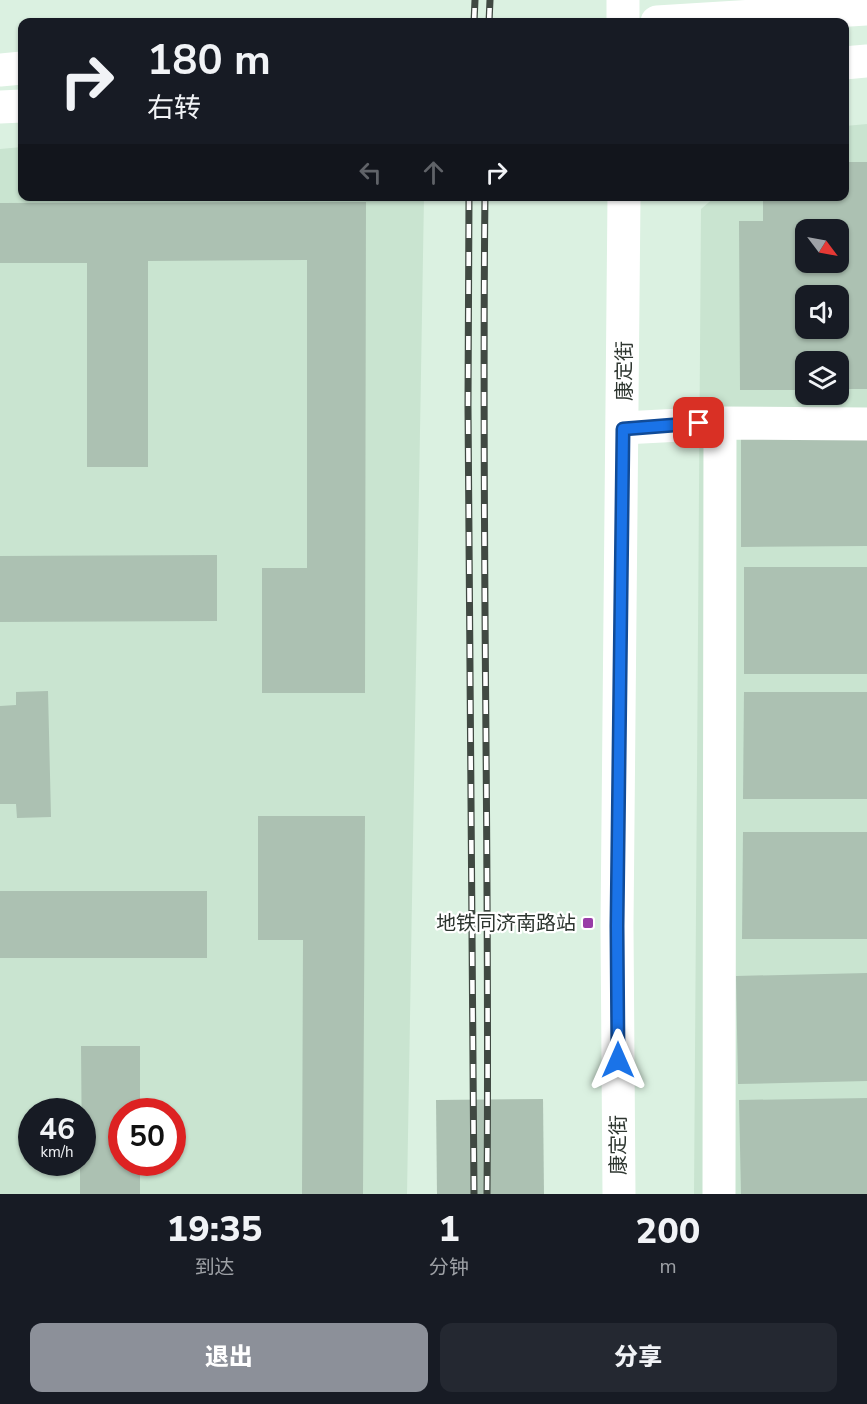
<!DOCTYPE html>
<html lang="zh">
<meta charset="utf-8">
<style>
body{margin:0;font-family:"Nunito Sans","Noto Sans SC",sans-serif;background:#242831;color:#f1f3f6;height:100vh;display:flex;flex-direction:column;font-size:22px;white-space:nowrap}
*{box-sizing:border-box;margin:0}
p{font-size:20px;color:#9ea1a6}
.icon{flex:none;width:33px;height:33px;fill:none;stroke:currentColor;stroke-width:2;stroke-linecap:round;stroke-linejoin:round}
.map{position:relative;height:1194px;overflow:hidden}
.details{display:flex;flex-direction:column;background:#171b24;flex:1}
.details>*{flex:none}
.hud{position:absolute;left:18px;top:18px;width:831px;height:183px;border-radius:12px;box-shadow:0 2px 4px #0004;background:#171b24;color:#f1f3f6;overflow:hidden}
.needle{width:39px;rotate:122deg}
.fabs{position:absolute;left:795px;top:219px;display:grid;gap:12px}
.fabs a{display:grid;place-items:center;width:54px;height:54px;border-radius:12px;background:#171b24;box-shadow:0 2px 4px #0004;font-size:30px}
.speed{position:absolute;left:18px;top:1098px;display:flex;gap:12px;font-size:30px;font-weight:700;text-align:center}
.speed>*{display:grid;place-content:center;width:78px;height:78px;border-radius:50%;background:#171b24;box-shadow:0 2px 4px #0004;line-height:1}
.speed small{font-size:15px;font-weight:400}
.speed .limit{border:9px solid #d22;background:#fff;color:#111}
.pin{position:absolute;display:grid;place-items:center;width:51px;height:51px;color:#fff;margin:-26px;border-radius:12px;box-shadow:0 3px 9px #0006}
.me{position:absolute;width:66px;margin:-33px;rotate:0deg;stroke-linejoin:round;filter:drop-shadow(0 0 4px #0008)}
.turn{display:flex;align-items:center;gap:21px;height:126px;padding:0 30px;font-size:27px}
.turn .icon{width:78px;height:78px;stroke-width:2.5}
.turn b{display:block;font-size:42px;line-height:51px}
.lanes{display:flex;align-items:center;height:57px;padding:0 30px;background:#0003;justify-content:center;gap:30px;direction:ltr}
.lanes .off{opacity:.35}
.eta{display:flex;justify-content:space-evenly;align-items:center;height:102px;text-align:center}
.eta b{font-size:36px;font-weight:800;line-height:42px}
.cta{display:flex;gap:12px;margin-top:auto;padding:12px 30px}
.cta a{flex:1;height:69px;border-radius:12px;background:#8c9099;color:#fff;font-size:24px;font-weight:800;line-height:69px;text-align:center}
.cta a+a{background:#242831;color:#f1f3f6}
.map>svg:first-child{display:block}
</style>
<div class="map">
<svg width="867" height="1194" viewBox="0 0 867 1194">
<rect width="100%" height="100%" fill="#dbf1e1"/>
<g fill="#c9e4d0" fill-rule="evenodd">
<path d="M867,124v1070h-173l7,-985 14,-12 129,-1 1,-70zM806,230h32v32h-32zM806,296h32v32h-32zM806,362h32v32h-32z"/>
<path d="M22,147v49l402,1 -17,997h-407v-1045zM32,1112h50v50h-50zM122,1112h50v50h-50z"/>
</g>
<g fill="#acc1b2" fill-rule="evenodd">
<path d="M844,162h23v227h-29v-27h-32v28h-66l-1,-169h24v-25h81zM806,230h32v32h-32zM806,296h32v32h-32z"/>
<path d="M366,202l-1,491h-103v-125h45v-308l-159,1v206h-61v-204h-87v-60z"/>
<path d="M867,437v109l-126,1v-109z"/>
<path d="M217,555v66l-217,1v-66z"/>
<rect x="744" y="567" width="123" height="107"/>
<path d="M48,691l3,126 -34,1 -1,-14h-16v-98l16,-1v-13z"/>
<path d="M744,692h123v107h-124z"/>
<path d="M258,816h107l-2,378h-61l1,-254h-45z"/>
<path d="M743,832h124v107h-125z"/>
<rect x="0" y="891" width="207" height="67"/>
<path d="M867,973v108l-129,3 -2,-108z"/>
<path d="M81,1046h59v66h-18v50h18v32h-60v-32h2z"/>
<path d="M867,1098v96h-126l-2,-94z"/>
<path d="M543,1099l1,95h-107l-1,-94z"/>
</g>
<g fill="none" stroke-linecap="round" stroke-linejoin="round">
<g stroke="#fff" stroke-width="33">
<path d="M657,22l210,-13"/>
<path d="M844,63l23,-2"/>
<path d="M0,70l22,-2"/>
<path d="M0,107l22,-1"/>
<path d="M623,428l97,-5 147,1"/>
<path d="M719,1194l1,-771"/>
</g>
<g stroke="#fff" stroke-width="33">
<path d="M623,0v22"/>
<path d="M619,1194l-2,-268 7,-730"/>
</g>
<defs>
<g id="rail">
<path d="M474,22l1,-22"/>
<path d="M489,22l1,-22"/>
<path d="M469,196l-1,210 6,788"/>
<path d="M485,196c-4,333 5,665 2,998"/>
</g>
</defs>
<use href="#rail" stroke="#404942" stroke-width="7"/>
<use href="#rail" stroke="#fff" stroke-width="4.5" stroke-dasharray="14" stroke-linecap="butt"/>
</g>
<g fill="none" stroke-linecap="round" stroke-linejoin="round">
<defs>
<path id="route" d="M618,1060l-1,-134 6,-497 76,-6"/>
</defs>
<use href="#route" stroke="#114b97" stroke-width="15"/>
<use href="#route" stroke="#1a73e8" stroke-width="10"/>
</g>
<rect fill="#983ca7" stroke="#fff" stroke-width="2" x="582" y="917" width="12" height="12" rx="3"/>
<g text-anchor="middle" dominant-baseline="central" stroke-width="4.5" stroke-linejoin="round" paint-order="stroke">
<g font-size="20" fill="#2e3630" stroke="#fff">
<text transform="translate(624 371) rotate(-90)">康定街</text>
<text transform="translate(618 1145) rotate(-90)">康定街</text>
</g>
<g font-size="20" fill="#2e3630" stroke="#fff" text-anchor="end">
<text x="576" y="923">地铁同济南路站</text>
</g>
</g>
</svg>
<div class="fabs">
<a><svg class="needle" viewBox="-14 -14 28 28"><path d="M0-13l5 13h-10z" fill="#e53935"/><path d="M0 13l5-13h-10z" fill="#9ea1a6"/></svg></a>
<a><svg class="icon" aria-label="sound" viewBox="0 0 24 24"><path d="M4 9h4l5-4v14l-5-4H4zM17 9q2 3 0 6"/></svg></a>
<a><svg class="icon" aria-label="layers" viewBox="0 0 24 24"><path d="M12 4l9 5-9 5-9-5zM3 14l9 5 9-5"/></svg></a>
</div>
<div class="speed"><div>46<small>km/h</small></div><div class="limit">50</div></div>
<div class="pin" style="left:699px;top:423px;background:#d93025"><svg class="icon" aria-label="arrive" viewBox="0 0 24 24"><path d="M6 21V4h12l-3 4 3 4H6"/></svg></div>
<svg class="me" style="left:618px;top:1060px" viewBox="-20 -20 40 40"><path d="M0-17L14 15 0 8-14 15z" fill="#1a73e8" stroke="#fff" stroke-width="4"/></svg>
<div class="hud">
<div class="turn"><svg class="icon" aria-label="right" viewBox="0 0 24 24"><path d="M7 20v-9h11M14 6l5 5-5 5"/></svg><div><b>180 m</b>右转</div></div>
<div class="lanes"><svg class="icon off" aria-label="left" viewBox="0 0 24 24"><path d="M17 20v-9H6M10 6l-5 5 5 5"/></svg><svg class="icon off" aria-label="ahead" viewBox="0 0 24 24"><path d="M12 20V5M6 11l6-6 6 6"/></svg><svg class="icon" aria-label="right" viewBox="0 0 24 24"><path d="M7 20v-9h11M14 6l5 5-5 5"/></svg></div>
</div>
</div>
<section class="details">
<div class="eta">
<div><b>19:35</b><p>到达</p></div>
<div><b>1</b><p>分钟</p></div>
<div><b>200</b><p>m</p></div>
</div>
<div class="cta"><a>退出</a><a>分享</a></div>
</section>
